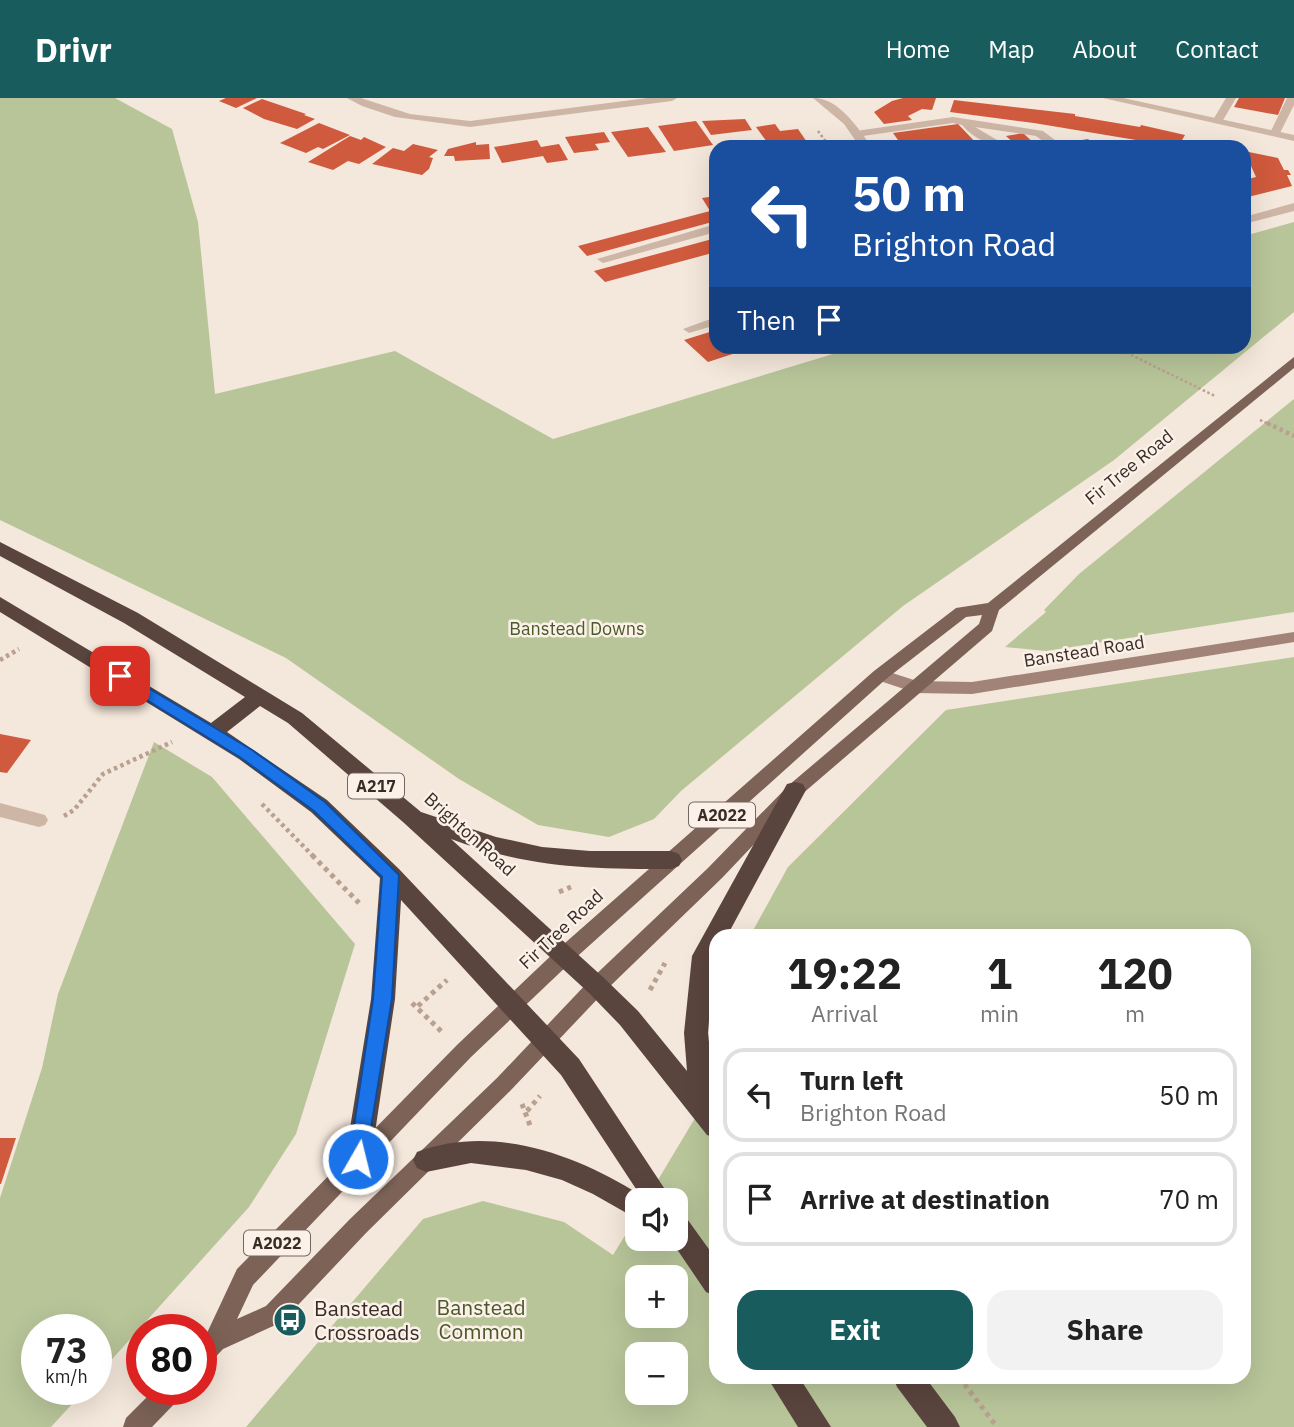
<!DOCTYPE html>
<meta charset="utf-8">
<style>
body{margin:0;font-family:"IBM Plex Sans",sans-serif;background:#f2f2f2;color:#222;height:100vh;display:flex;flex-direction:column;font-size:26px;white-space:nowrap}
*{box-sizing:border-box;margin:0}
p{font-size:23px;color:#767676}
.icon{flex:none;width:38px;height:38px;fill:none;stroke:currentColor;stroke-width:2;stroke-linecap:round;stroke-linejoin:round}
.map{position:relative;flex:1;overflow:hidden}
.side{position:absolute;left:709px;top:831px;width:542px;height:455px;display:flex;flex-direction:column;background:#fff;border-radius:21px;box-shadow:0 7px 28px #0002}
.side>*{flex:none}
.guide{position:absolute;left:709px;top:42px;width:542px;height:214px;border-radius:21px;box-shadow:0 7px 28px #0002;background:#1a4fa0;color:#fff;overflow:hidden}
.buttons{position:absolute;left:625px;top:1090px;display:grid;gap:14px}
.buttons a{display:grid;place-items:center;width:63px;height:63px;border-radius:14px;background:#fff;box-shadow:0 7px 28px #0002;font-size:35px}
.speed{position:absolute;left:21px;top:1216px;display:flex;gap:14px;font-size:35px;font-weight:700;text-align:center}
.speed>*{display:grid;place-content:center;width:91px;height:91px;border-radius:50%;background:#fff;box-shadow:0 7px 28px #0002;line-height:1}
.speed small{font-size:18px;font-weight:400}
.speed .limit{border:10px solid #d22;background:#fff;color:#111}
.pin{position:absolute;display:grid;place-items:center;width:60px;height:60px;color:#fff;margin:-30px;border-radius:14px;box-shadow:0 4px 10px #0006}
.me{position:absolute;width:77px;margin:-38px;rotate:8deg;stroke-linejoin:round;filter:drop-shadow(0 0 5px #0008)}
.turn{display:flex;align-items:center;gap:24px;height:147px;padding:0 28px;font-size:32px}
.turn .icon{width:91px;height:91px;stroke-width:2.5}
.turn b{display:block;font-size:49px;line-height:60px}
.then{display:flex;align-items:center;height:66px;padding:0 28px;background:#0003;gap:14px;font-size:26px}
.eta{display:flex;justify-content:space-evenly;align-items:center;height:119px;text-align:center}
.eta b{font-size:42px;font-weight:800;line-height:49px}
.action{display:flex;gap:14px;margin-top:auto;padding:14px 28px}
.action a{flex:1;height:80px;border-radius:21px;background:#195c5e;color:#fff;font-size:28px;font-weight:800;line-height:80px;text-align:center}
.action a+a{background:#f2f2f2;color:#222}
ul{padding:0;list-style:none}
li{display:flex;align-items:center;gap:21px;height:94px;margin:0 14px 10px;padding:0 14px;border:4px solid #e0e0e0;border-radius:21px}
li div{flex:1}
li b{display:block;font-size:26px}
li em{font-style:normal}
header{display:flex;align-items:center;gap:42px;box-sizing:border-box;height:98px;padding:0 35px;background:#195c5e;color:#fff}
header strong{font-size:33px}
nav{display:flex;gap:38px;margin-inline-start:auto;font-size:24px}
.map>svg:first-child{display:block}
</style>
<header>
<strong>Drivr</strong>
<nav><a>Home</a><a>Map</a><a>About</a><a>Contact</a></nav>
</header>
<div class="map">
<svg width="1294" height="1329" viewBox="0 0 1294 1329">
<rect width="100%" height="100%" fill="#f4e7db"/>
<g fill="#b8c599" fill-rule="evenodd">
<path d="M0,0h115l57,31 26,93 17,172 180,-43 158,88 303,-92 388,-1v-110l50,-14v90l-180,148 -211,146 -222,185 -27,28 -45,18 -71,-12 -79,-46 -173,-121 -286,-138z"/>
<path d="M1294,301v213l-248,39 -41,-4 41,-35 -2,-2 35,-36z"/>
<path d="M1294,559v770h-1048l177,-208 60,-18 81,21 49,33 24,-39v23h39v-39h-30l70,-117v294h528v-441h-494l38,-69 158,-157zM637,1180h39v38h-39zM637,1256h39v39h-39z"/>
<path d="M154,644l58,35 143,167 -59,190 -47,73 -153,170v-47h-59v60h48l-34,37h-51v-229l42,-130 16,-74z"/>
</g>
<g fill="#d05a3d">
<path d="M226,0h31l-21,10 -17,-7z"/>
<path d="M903,0h33l-4,12 -10,-1 -14,7 4,4 -28,4 -10,-12 18,-11z"/>
<path d="M1239,0h46l-7,17 -44,-8z"/>
<path d="M262,1l44,15 -2,1 11,4 -18,10 -33,-10 -21,-11z"/>
<path d="M954,2l121,14v2l65,11 1,-2 44,10 -7,12 -144,-24 -84,-11z"/>
<path d="M745,21l7,11 -41,5 -9,-14z"/>
<path d="M696,23l17,24 -39,6 -16,-25z"/>
<path d="M319,25l31,12 -27,14 -5,-2 -12,6 -26,-10z"/>
<path d="M775,26l5,7 18,-2 11,16 -19,2 -5,-7 -18,2 -11,-15z"/>
<path d="M958,26l21,22 -23,1 -7,-7 -11,1 4,6h-39l-10,-14z"/>
<path d="M648,29l18,25 -38,5 -17,-25z"/>
<path d="M604,34l6,10 -15,2 4,6 -25,3 -9,-16z"/>
<path d="M1023,35l15,14h-20l-12,-11z"/>
<path d="M350,38l11,4 3,-3 22,10 -27,17 -11,-3 -15,9 -25,-8z"/>
<path d="M1088,41l10,8h-23l-5,-5z"/>
<path d="M537,42l4,7 18,-3 9,16 -21,3 -4,-7 -41,7 -8,-16z"/>
<path d="M476,44v3l13,-1 1,15 -35,2 -1,-5h-10l4,-7z"/>
<path d="M413,46l25,6 -9,7 4,1 -4,11 -7,6 -50,-11 21,-16 11,3z"/>
<path d="M1244,53l34,7 6,12h4l3,5h-4l5,11 -48,12v-18l12,-3 -5,-11 -7,-2z"/>
<path d="M716,98v25l-129,35 -9,-10 132,-35 -8,-13z"/>
<path d="M716,140v14l-111,30 -11,-11z"/>
<path d="M716,232v16l38,1 -46,15 -24,-22z"/>
<path d="M0,636l31,6 -24,33 -7,-1z"/>
<path d="M0,1040h16l-15,46h-1z"/>
</g>
<g fill="none" stroke-linecap="round" stroke-linejoin="round">
<g stroke="#b9a090" stroke-width="2.5" stroke-dasharray="2.5 2.5" stroke-linecap="butt">
<path d="M818,33l12,16"/>
<path d="M1113,248l102,50"/>
<path d="M1260,322l11,5"/>
</g>
<g stroke="#b9a090" stroke-width="4.5" stroke-dasharray="3.5 3.5" stroke-linecap="butt">
<path d="M1267,325l27,13"/>
<path d="M0,562l19,-11"/>
<path d="M262,706l52,53"/>
<path d="M64,718l10,-6 29,-36 69,-32"/>
</g>
<g stroke="#b9a090" stroke-width="5" stroke-dasharray="4.5 4.5" stroke-linecap="butt">
<path d="M312,757l47,48"/>
<path d="M559,794l12,-5"/>
<path d="M650,892l15,-27"/>
<path d="M412,905l31,30"/>
<path d="M418,908l29,-26"/>
<path d="M522,1006l9,24"/>
<path d="M527,1013l13,-15"/>
<path d="M959,1279l38,50"/>
</g>
<g fill="#cdb6a6" fill-rule="evenodd">
<path d="M1226,0h10l-14,24h-8l-1,-2z"/>
<path d="M1287,0h7v7l-15,30h-8l-1,-2z"/>
<path d="M953,19l90,14 21,16h-13l-15,-11 -61,-9 34,20c-18,0 -35,-8 -47,-22l-9,-2 -97,14 -5,-3 5,-3z"/>
<path d="M716,126v8l-113,31 -6,-4z"/>
<path d="M716,219v8l-27,8 -6,-4z"/>
</g>
<g fill="#cdb6a6" fill-rule="evenodd">
<path d="M347,0h14l49,16 60,7 177,-23h30l-5,3 -202,26 -75,-10 -33,-11z"/>
<path d="M813,0c26,0 44,29 59,49h-12l-16,-23z"/>
<path d="M1103,0h20l171,37v6z"/>
<path d="M1294,105v8l-50,13v-7z"/>
<path d="M0,705l45,12 3,5 -3,5 -6,2 -39,-10z"/>
</g>
<path fill="#a18477" fill-rule="evenodd" d="M1294,534v10l-322,52 -56,-1 -42,-14 -2,-4 8,-6 37,12 55,1z"/>
<g fill="#7c6257" fill-rule="evenodd">
<path d="M1294,259v11l-295,242 -7,21 -191,164 -79,83 -118,114 -93,98 -145,143 -84,89 -59,27 -14,15 -8,4v-29l6,-6 30,-64 220,-224 100,-95 317,-279 82,-63 32,-5zM982,517l-3,9 -190,161 -81,83 -118,112 -93,98 -147,141 -84,87 -29,13 16,-34 218,-228 100,-95 315,-283 80,-62z"/>
<path d="M154,1292h28l-3,9 -27,28h-29l3,-9z"/>
</g>
<g fill="#5a453e" fill-rule="evenodd">
<path d="M0,444l138,71 164,100 119,99 75,25 46,10 48,4h81l8,3 3,6 -3,6 -8,3c-81,0 -142,-1 -220,-30l154,140 33,32 49,60 -3,-38 8,-77 95,-172 8,-2 8,2 3,6 -79,146h-11l-8,97 8,74v31l-9,-3 -87,-110 -31,-32 -186,-171 -115,-99 -28,-17 -33,26 100,68 72,69 180,190 93,141h-35v19l-44,-25 -31,-14 -36,-10 -55,-7 -45,9 -9,-4 -4,-8 4,-8c75,-28 159,2 223,43l-79,-120 -160,-175 -6,99 -24,160 -4,8 -9,4 -9,-4 -4,-8 26,-160 9,-121 -69,-66 -72,-53 -239,-147v-15l211,126 34,-26 -121,-74 -124,-67z"/>
<path d="M676,1114l9,4 31,43v37l-10,-4 -36,-53h6z"/>
<path d="M767,1279h32l32,50h-33z"/>
<path d="M893,1279h32l30,40 5,10h-33l-30,-40z"/>
</g>
</g>
<path fill="#1a73e8" stroke="#114b97" stroke-width="2" d="M120,573l132,79 73,52 74,73 -7,124 -27,166 -7,3 -7,-3 -2,-6 24,-160 9,-122 -68,-66 -73,-53 -127,-78 -2,-4z"/>
<defs>
<symbol id="bus-disc" viewBox="-11 -11 22 22"><circle r="9.5" fill="#195c5e" stroke="#fbf1e8"/><path d="M-5-6H5V4H4V6H2V4H-2V6H-4V4H-5ZM-3.5-4V0h7V-4ZM-3.5 1.2v1.5H-2V1.2ZM2 1.2v1.5H3.5V1.2Z" fill="#fff"/></symbol>
</defs>
<g fill-rule="evenodd">
<use href="#bus-disc" x="271" y="1203" width="38" height="38"/>
</g>
<g text-anchor="middle" dominant-baseline="central" stroke-width="5" stroke-linejoin="round" paint-order="stroke">
<g fill="#fbf1e8" stroke="#736761" stroke-width="2">
<rect x="348" y="675.5" width="56" height="25" rx="5"/>
<rect x="689" y="704.5" width="66" height="25" rx="5"/>
<rect x="244" y="1132.5" width="66" height="25" rx="5"/>
</g>
<g font-size="16" font-weight="bold" fill="#392c27">
<text x="376" y="688">A217</text>
<text x="722" y="717">A2022</text>
<text x="277" y="1145">A2022</text>
</g>
<g font-size="18" fill="#392c27" stroke="#fbf1e8">
<text transform="translate(1129 369) rotate(-39)">Fir Tree Road</text>
<text transform="translate(1084 553) rotate(-9)">Banstead Road</text>
<text transform="translate(470 736) rotate(42)">Brighton Road</text>
<text transform="translate(561 831) rotate(-43)">Fir Tree Road</text>
</g>
<g font-size="18" fill="#4a5929" stroke="#fbf1e8">
<text x="577" y="530">Banstead Downs</text>
</g>
<g font-size="21" fill="#4a5929" stroke="#fbf1e8">
<text x="481" y="1209">Banstead<tspan x="481" dy="24">Common</tspan></text>
</g>
<g font-size="21" fill="#392c27" stroke="#fbf1e8" text-anchor="start">
<text x="314" y="1210">Banstead<tspan x="314" dy="24">Crossroads</tspan></text>
</g>
</g>
</svg>
<div class="buttons">
<a><svg class="icon" aria-label="sound" viewBox="0 0 24 24"><path d="M4 9h4l5-4v14l-5-4H4zM17 9q2 3 0 6"/></svg></a>
<a>+</a>
<a>−</a>
</div>
<div class="speed"><div>73<small>km/h</small></div><div class="limit">80</div></div>
<div class="pin" style="left:120px;top:578px;background:#d93025"><svg class="icon" aria-label="arrive" viewBox="0 0 24 24"><path d="M6 21V4h12l-3 4 3 4H6"/></svg></div>
<svg class="me" style="left:358px;top:1061px" viewBox="-20 -20 40 40"><circle r="17" fill="#1a73e8" stroke="#fff" stroke-width="3"/><path d="M0-11L8 9 0 5-8 9z" fill="#fff"/></svg>
<div class="guide">
<div class="turn"><svg class="icon" aria-label="left" viewBox="0 0 24 24"><path d="M17 20v-9H6M10 6l-5 5 5 5"/></svg><div><b>50 m</b>Brighton Road</div></div>
<div class="then">Then<svg class="icon" aria-label="arrive" viewBox="0 0 24 24"><path d="M6 21V4h12l-3 4 3 4H6"/></svg></div>
</div>
<section class="side">
<div class="eta">
<div><b>19:22</b><p>Arrival</p></div>
<div><b>1</b><p>min</p></div>
<div><b>120</b><p>m</p></div>
</div>
<ul>
<li><svg class="icon" aria-label="left" viewBox="0 0 24 24"><path d="M17 20v-9H6M10 6l-5 5 5 5"/></svg><div><b>Turn left</b><p>Brighton Road</p></div><em>50 m</em></li>
<li><svg class="icon" aria-label="arrive" viewBox="0 0 24 24"><path d="M6 21V4h12l-3 4 3 4H6"/></svg><div><b>Arrive at destination</b></div><em>70 m</em></li>
</ul>
<div class="action"><a>Exit</a><a>Share</a></div>
</section>
</div>
